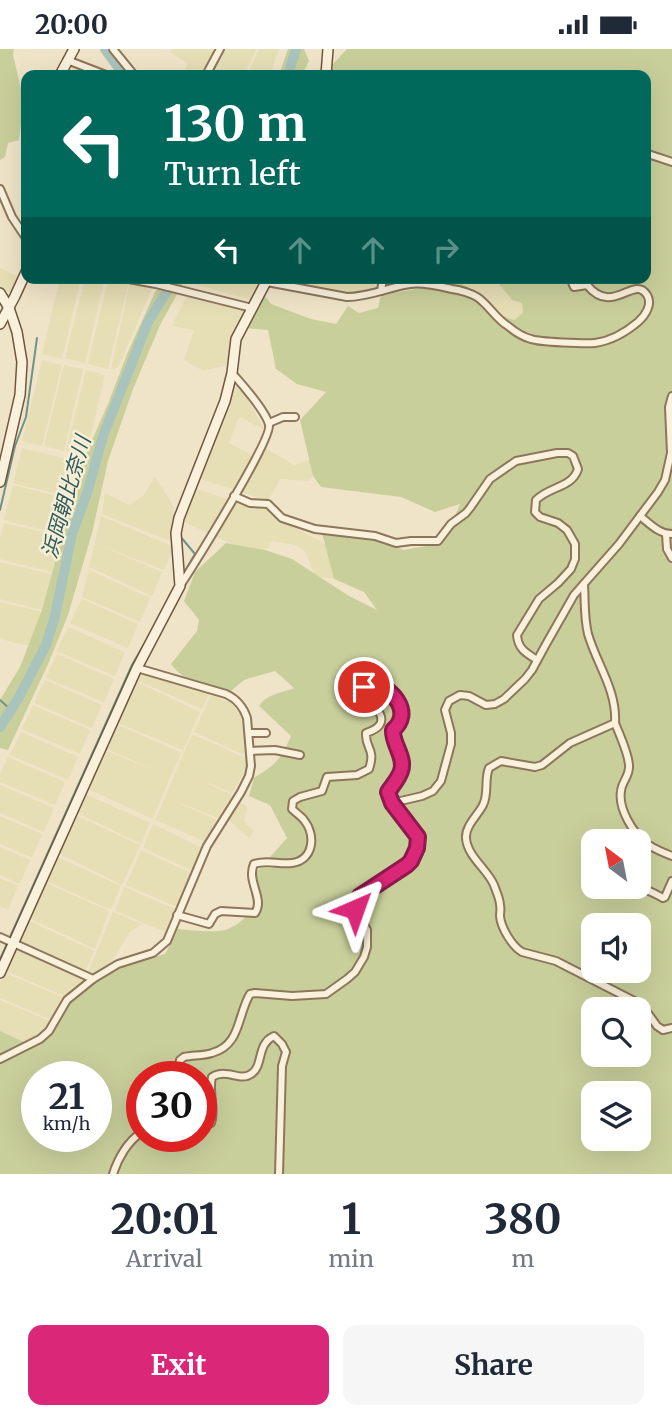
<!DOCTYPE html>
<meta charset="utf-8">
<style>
body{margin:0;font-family:Merriweather,"Noto Sans JP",serif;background:#f6f6f7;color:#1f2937;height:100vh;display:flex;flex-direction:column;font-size:26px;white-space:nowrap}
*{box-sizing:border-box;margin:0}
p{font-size:23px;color:#747a83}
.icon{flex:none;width:38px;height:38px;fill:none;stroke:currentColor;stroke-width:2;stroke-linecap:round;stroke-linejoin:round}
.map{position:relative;height:1125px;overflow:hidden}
.sheet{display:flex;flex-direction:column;background:#fff;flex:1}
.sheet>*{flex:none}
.hud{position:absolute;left:21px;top:21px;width:630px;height:214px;border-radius:14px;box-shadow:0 7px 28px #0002;background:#00695c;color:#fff;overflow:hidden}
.needle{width:46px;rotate:328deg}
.buttons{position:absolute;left:581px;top:780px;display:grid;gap:14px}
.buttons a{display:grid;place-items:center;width:70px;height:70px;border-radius:14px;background:#fff;box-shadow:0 7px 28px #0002;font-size:35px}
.speed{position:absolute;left:21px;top:1012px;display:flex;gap:14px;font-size:35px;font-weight:700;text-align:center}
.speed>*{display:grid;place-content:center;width:91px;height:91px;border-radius:50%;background:#fff;box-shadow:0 7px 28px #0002;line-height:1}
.speed small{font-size:18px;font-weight:400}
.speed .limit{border:10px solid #d22;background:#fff;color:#111}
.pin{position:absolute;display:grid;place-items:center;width:60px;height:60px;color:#fff;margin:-30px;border:4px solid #fff;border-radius:50%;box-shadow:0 2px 7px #0007}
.me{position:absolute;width:77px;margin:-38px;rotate:43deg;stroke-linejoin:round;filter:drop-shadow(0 0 5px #0008)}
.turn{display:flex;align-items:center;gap:24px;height:147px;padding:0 28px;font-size:32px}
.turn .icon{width:91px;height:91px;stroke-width:2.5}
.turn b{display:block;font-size:49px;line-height:60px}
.lanes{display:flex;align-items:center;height:66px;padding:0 28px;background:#0003;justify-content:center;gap:35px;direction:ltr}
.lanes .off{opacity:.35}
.eta{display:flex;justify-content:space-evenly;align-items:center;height:119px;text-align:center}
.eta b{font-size:42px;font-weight:700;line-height:49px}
.primary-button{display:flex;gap:14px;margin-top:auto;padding:14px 28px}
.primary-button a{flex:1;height:80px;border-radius:14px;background:#db2777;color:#fff;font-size:28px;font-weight:700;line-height:80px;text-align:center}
.primary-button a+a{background:#f6f6f7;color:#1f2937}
.status{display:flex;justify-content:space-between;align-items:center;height:49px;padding:0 35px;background:#fff;direction:ltr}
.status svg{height:19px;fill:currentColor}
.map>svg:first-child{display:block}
</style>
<div class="status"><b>20:00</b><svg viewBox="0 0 49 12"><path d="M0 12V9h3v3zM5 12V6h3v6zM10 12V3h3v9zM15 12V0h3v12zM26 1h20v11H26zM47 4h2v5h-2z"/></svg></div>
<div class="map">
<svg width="672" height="1125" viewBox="0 0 672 1125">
<rect width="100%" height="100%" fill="#f0e4c8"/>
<g fill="#e6deb5">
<path d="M172,0h40l3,2 -12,24h-22l7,-11 -17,-12z"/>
<path d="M226,0h31l-13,26h-19l-10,-5z"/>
<path d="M259,0h20l-9,26h-23z"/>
<path d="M0,219l17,8 -7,17 -10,-7z"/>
<path d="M60,229h21l-19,81 -20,-5z"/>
<path d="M85,229h20l-20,85 -20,-5z"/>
<path d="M198,229h62l-2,8 -8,14 -56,-16z"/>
<path d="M274,229h105l-1,10 -29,6z"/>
<path d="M387,229h61v1l-7,2h-27l-29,8z"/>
<path d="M457,229h37l16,19 12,5 1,11 -9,7 -16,-6 -22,-22 -21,-12z"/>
<path d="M108,230l21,3 -21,87 -20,-5z"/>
<path d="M130,233l22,6 -34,80 -7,1z"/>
<path d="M186,248l60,12 -15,29 -4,27 -24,6 -19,-11 10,-30 -22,-4z"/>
<path d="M42,311l20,5 -20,81 -20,-5z"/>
<path d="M64,316l19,4 -19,82 -20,-5z"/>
<path d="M86,321l19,5 -19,81 -20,-5z"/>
<path d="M239,336l26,45 -26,-13 -10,26 30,16 6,-11 29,17 16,-5 3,16 -4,5 -29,-2 -12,22 -67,-22 32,-91z"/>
<path d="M22,399l56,14 -8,35 -57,-14z"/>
<path d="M155,428l19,30 -4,34 -68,-27 3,-21 24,12 14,-9z"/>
<path d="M13,436l56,14 -9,35 -56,-14z"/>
<path d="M196,440l40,13 28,6 19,13 42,23 9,35 -19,-3 -10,-25 -9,-6 -25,-4 -3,7 -9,1 -27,-5 -48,-22z"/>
<path d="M101,467l73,31 -10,23 -68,-26 66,28 -10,24 -63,-29z"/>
<path d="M4,474l56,13 -8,36 -52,-13v-20z"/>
<path d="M0,513l51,12 -9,36 -42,-11z"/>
<path d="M89,521l61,28 -10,24 -58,-25z"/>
<path d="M82,550l56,25 -10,24 -58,-25z"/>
<path d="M0,553l43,10 -9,35 -34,-8z"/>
<path d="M68,578l57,25 -10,24 -59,-25z"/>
<path d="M57,605l57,25 -10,23 -58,-24z"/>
<path d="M139,623l70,22 -7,15 -66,-29z"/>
<path d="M45,631l57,25 -10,23 -58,-25z"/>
<path d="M135,632l65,31 -17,38 -67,-28z"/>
<path d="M211,646l19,7 9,7 6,13 1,34 -52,-24z"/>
<path d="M33,656l57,25 -10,24 -58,-25z"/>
<path d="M116,675l66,29 -12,24 -17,42 -65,-30 16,-39 62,25 -62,-27z"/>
<path d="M21,683l57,25 -10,23 -58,-25z"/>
<path d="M192,685l54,24v13l-14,22 -37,-16 37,18 -14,23 -51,-20 50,22 -13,21 -49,-21z"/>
<path d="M8,708l57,25 -10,23 -55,-23v-8z"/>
<path d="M0,736l54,23 -10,24 -44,-19z"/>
<path d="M85,745l65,29 -9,21 -64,-31z"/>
<path d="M239,753l8,4 -3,15 10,10 -5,7 -22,-19z"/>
<path d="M75,766l65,30 -18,40 -64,-32z"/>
<path d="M0,767l42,18 -10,24 -32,-14z"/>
<path d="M153,775l50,24 -10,23 -50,-23z"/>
<path d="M0,798l30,13 -10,24 -20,-9z"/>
<path d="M141,801l50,23 -14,34 -51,-22z"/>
<path d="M55,807l66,30 -10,24 -67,-30z"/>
<path d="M0,829l18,8 -10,24 -8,-4z"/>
<path d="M44,833l65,29 -14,38 -66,-31z"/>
<path d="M124,838l51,22 -10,23 -50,-21z"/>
<path d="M113,863l29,12 -12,8 -18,29 -18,13 -6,-2z"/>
<path d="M28,871l66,31 -8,19 -67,-30z"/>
<path d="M16,898l71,35 -21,15 -60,-26z"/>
<path d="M5,924l60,25 -13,22 -52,-22v-15z"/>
<path d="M0,951l52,22 -12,14 -12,8 -28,-13z"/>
</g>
<g fill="#c9cf9b" fill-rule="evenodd">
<path d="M0,0h14l-1,6 11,46 -5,39 -11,3 -3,14 -5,3z"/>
<path d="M288,0h16l5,12 -7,14h-23z"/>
<path d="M347,0h325v1125h-672v-112l46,-24 23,-39 51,-32 45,-13 13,-25c12,1 37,4 47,1 11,-3 21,-13 29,-21l-3,-16 2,-17 34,-38 -17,-33 -21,-9 5,-18c23,-15 26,-17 37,-42l-32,-30c8,-12 22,-13 35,-18l-19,-17 -31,9 -13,11c-19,-6 -48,-8 -60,-27l26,-33 2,-11 -15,-19 11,-29 31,-29 39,7 27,9 57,37 28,14 -13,-18 -30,-13 -12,-46 55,7 27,10 28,-5 18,-17 10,-24 -25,8 -34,-15 -80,-10 -8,-11 -13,-56 26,-28 -29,-8 -21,-15 -8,-39 -23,-2 9,-17 11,-15 6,8 40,15 25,5 12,-18 11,7 19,-5 3,-13 41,-7 20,1 8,-11h2l24,14 22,22 16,6 9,-7 -1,-10 -10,-3 -18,-22h152v-203h-315l2,-11zM593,793h46v45h-46zM593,877h46v45h-46zM593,961h46v45h-46zM37,1027h59v60h-59zM142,1027h59v60h-59zM593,1045h46v45h-46z"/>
<path d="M164,229h22l-26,47 -27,64 -25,72 -16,72 -24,82 -19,47 -41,88 -8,-2v-48l20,-33 22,-57 32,-119 15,-44 19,-43 19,-50 28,-62z"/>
<path d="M0,982l28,13 -28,14z"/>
</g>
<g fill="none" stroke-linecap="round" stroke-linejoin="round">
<g stroke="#6f938a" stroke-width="2">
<path d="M211,26l13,-26"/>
<path d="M0,461l15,-64 11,-29 11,-79"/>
<path d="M180,487l15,18 -11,19"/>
<path d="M0,651l11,10"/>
<path d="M10,888l122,-272 18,-31"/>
<path d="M0,910l7,-15"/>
</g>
<g stroke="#a9c4bc" stroke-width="10">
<path d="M105,0l19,26"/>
<path d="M288,26l8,-26"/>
<path d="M0,678l19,-30 27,-52 9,-29 17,-82 16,-44 15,-54 45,-114 27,-44"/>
</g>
<defs>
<g id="street">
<path d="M113,0l21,26"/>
<path d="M67,11l39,15"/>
<path d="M206,26l14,-26"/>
<path d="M646,107l5,-1 21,7"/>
<path d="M0,140l12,28 14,21"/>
<path d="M123,229l33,6 96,24"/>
<path d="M267,233l80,15c22,0 42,-10 63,-13 13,-2 29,2 42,5 7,1 18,4 25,8 11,7 19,22 31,29 6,5 15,11 23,13 8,3 55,5 64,4 15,-2 31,-11 43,-21 7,-6 15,-18 9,-27 -13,-21 -34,22 -60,-10l-13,2 -4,-9"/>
<path d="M381,242l2,-13"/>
<path d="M269,374l14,-6h12"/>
<path d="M234,447l16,7 18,1 14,14 33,11 60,7 21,7 15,-2h27l13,-17 15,-11 4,-5 20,-29 26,-18 41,-8h11l5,3 5,13c-6,19 -28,17 -42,31l-1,12 5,5 18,6 9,7 8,14v15l-4,10 -13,14 -19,16 -22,36c1,14 9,18 20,25"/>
<path d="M640,467c10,8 19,18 32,18"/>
<path d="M666,485l1,15 5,9"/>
<path d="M584,535c1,17 0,34 4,50 9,31 29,56 27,89l-45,20 -28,22 -7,2 -34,-6 -12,7c-5,12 0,25 -6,37 -5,10 -18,21 -17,33 1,18 21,31 28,47 2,6 6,14 6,20 1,4 0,8 0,11 1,12 12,30 22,36l34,9 86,44 15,21 6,4 9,-2"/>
<path d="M180,537c13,-20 92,-146 89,-161 -2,-12 -28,-42 -37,-52"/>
<path d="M615,674c5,13 13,29 14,42 1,11 -7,16 -8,26 -3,18 12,42 26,53 8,5 17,9 25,12"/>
<path d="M250,684h16"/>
<path d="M250,702l25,-1 25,5"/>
<path d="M392,754l30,-7 11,-5 8,-10 10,-37v-11l-6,-23 4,-9 11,-6 9,1 17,9 9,-1 9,-5 21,-20 7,-9 13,-24 29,-51 45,-51 39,-52 7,-12 6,-27 -2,-46 3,-11"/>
<path d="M620,844c19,-9 26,-4 43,5l2,-1 7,-16"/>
<path d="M0,888l93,42"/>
<path d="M0,1010l40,-20 9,-8 18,-31 26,-21 25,-15 35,-11 14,-12 40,-95 34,-54 8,-16 2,-10 -4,-48c-4,-12 -10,-19 -21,-24l-89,-26"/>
<path d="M176,1027l4,-16 4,-3c9,-2 19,-1 28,-4 29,-8 25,-37 38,-59l5,-1 37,3 34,-2 21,-15 8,-7 9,-15 3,-10v-17l-12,-21c6,-31 68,-34 63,-71 -2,-10 -14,-18 -20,-26 -4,-7 -7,-13 -10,-20 4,-6 11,-14 13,-21 5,-14 -10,-27 -8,-41 20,-17 1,-40 -18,-47l-11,4 -1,8c15,13 31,29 3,38 -1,16 10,15 3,36l-12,6 -30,2 -5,14 -22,6 -7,4 -1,8c4,4 9,7 12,11 12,15 10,40 -12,43 -13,2 -25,-4 -38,1 -8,17 11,35 1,49l-34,-2 -6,3 -6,10 -32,-9"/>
<path d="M201,1075l10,-1c5,-14 -3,-31 1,-46 15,-9 28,5 39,-3 13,-8 5,-30 23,-38l8,8 4,8 -4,14 -3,108"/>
<path d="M113,1125c5,-16 15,-33 29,-42"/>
</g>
<g id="secondary">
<path d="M60,26l14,-26"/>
<path d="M326,26l2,-26"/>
<path d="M0,244l9,15 8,24 5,30 -2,33 -20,87"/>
<path d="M0,275l15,-28 11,-24"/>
<path d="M0,924l137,-305 43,-82 -4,-53 3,-15 46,-117 7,-28 4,-34 32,-61"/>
</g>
</defs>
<use href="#street" stroke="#8d765c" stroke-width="10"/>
<use href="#secondary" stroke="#6f573f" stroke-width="12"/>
<use href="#street" stroke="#faf1dc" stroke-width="6"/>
<use href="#secondary" stroke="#faf1dc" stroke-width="9"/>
</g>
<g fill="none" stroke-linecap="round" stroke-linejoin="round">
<defs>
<path id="route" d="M355,860l1,-8 4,-5 47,-31 4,-4 6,-13 1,-11 -26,-34 -4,-11c4,-6 11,-14 13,-21 5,-14 -9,-27 -8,-41 20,-17 1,-40 -19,-47l-10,4"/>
</defs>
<use href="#route" stroke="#8e194d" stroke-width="18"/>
<use href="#route" stroke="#db2777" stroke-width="12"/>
</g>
<g text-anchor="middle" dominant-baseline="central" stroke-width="5" stroke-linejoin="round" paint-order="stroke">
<g font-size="21" font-style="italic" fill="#2f5d5a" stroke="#f7eed8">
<text transform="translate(66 448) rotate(-74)">浜岡朝比奈川</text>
</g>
</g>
</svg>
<div class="buttons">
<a><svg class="needle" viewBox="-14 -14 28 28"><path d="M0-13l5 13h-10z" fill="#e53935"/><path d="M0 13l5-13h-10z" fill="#747a83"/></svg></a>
<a><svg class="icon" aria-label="sound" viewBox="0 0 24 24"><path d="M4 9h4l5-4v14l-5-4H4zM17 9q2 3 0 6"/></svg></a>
<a><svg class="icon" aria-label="search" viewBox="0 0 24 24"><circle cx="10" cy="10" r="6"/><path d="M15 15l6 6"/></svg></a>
<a><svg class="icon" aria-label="layers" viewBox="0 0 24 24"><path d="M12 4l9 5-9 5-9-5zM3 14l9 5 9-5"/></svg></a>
</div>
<div class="speed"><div>21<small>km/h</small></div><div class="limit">30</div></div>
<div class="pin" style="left:364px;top:638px;background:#d93025"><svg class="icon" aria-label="arrive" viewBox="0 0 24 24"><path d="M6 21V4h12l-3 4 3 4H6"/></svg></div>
<svg class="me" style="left:355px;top:860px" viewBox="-20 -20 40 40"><path d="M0-17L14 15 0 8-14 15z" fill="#db2777" stroke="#fff" stroke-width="4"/></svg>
<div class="hud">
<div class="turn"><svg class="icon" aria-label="left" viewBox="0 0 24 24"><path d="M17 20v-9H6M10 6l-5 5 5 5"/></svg><div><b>130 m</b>Turn left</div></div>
<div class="lanes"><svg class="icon" aria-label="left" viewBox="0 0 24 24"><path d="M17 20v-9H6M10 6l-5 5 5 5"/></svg><svg class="icon off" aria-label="ahead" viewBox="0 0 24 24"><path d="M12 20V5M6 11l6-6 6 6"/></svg><svg class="icon off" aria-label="ahead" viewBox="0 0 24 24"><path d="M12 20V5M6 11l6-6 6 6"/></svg><svg class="icon off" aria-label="right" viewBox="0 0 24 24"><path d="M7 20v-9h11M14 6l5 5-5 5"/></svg></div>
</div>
</div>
<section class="sheet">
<div class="eta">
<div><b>20:01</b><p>Arrival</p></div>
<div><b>1</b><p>min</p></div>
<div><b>380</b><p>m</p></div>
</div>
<div class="primary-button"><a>Exit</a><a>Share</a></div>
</section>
